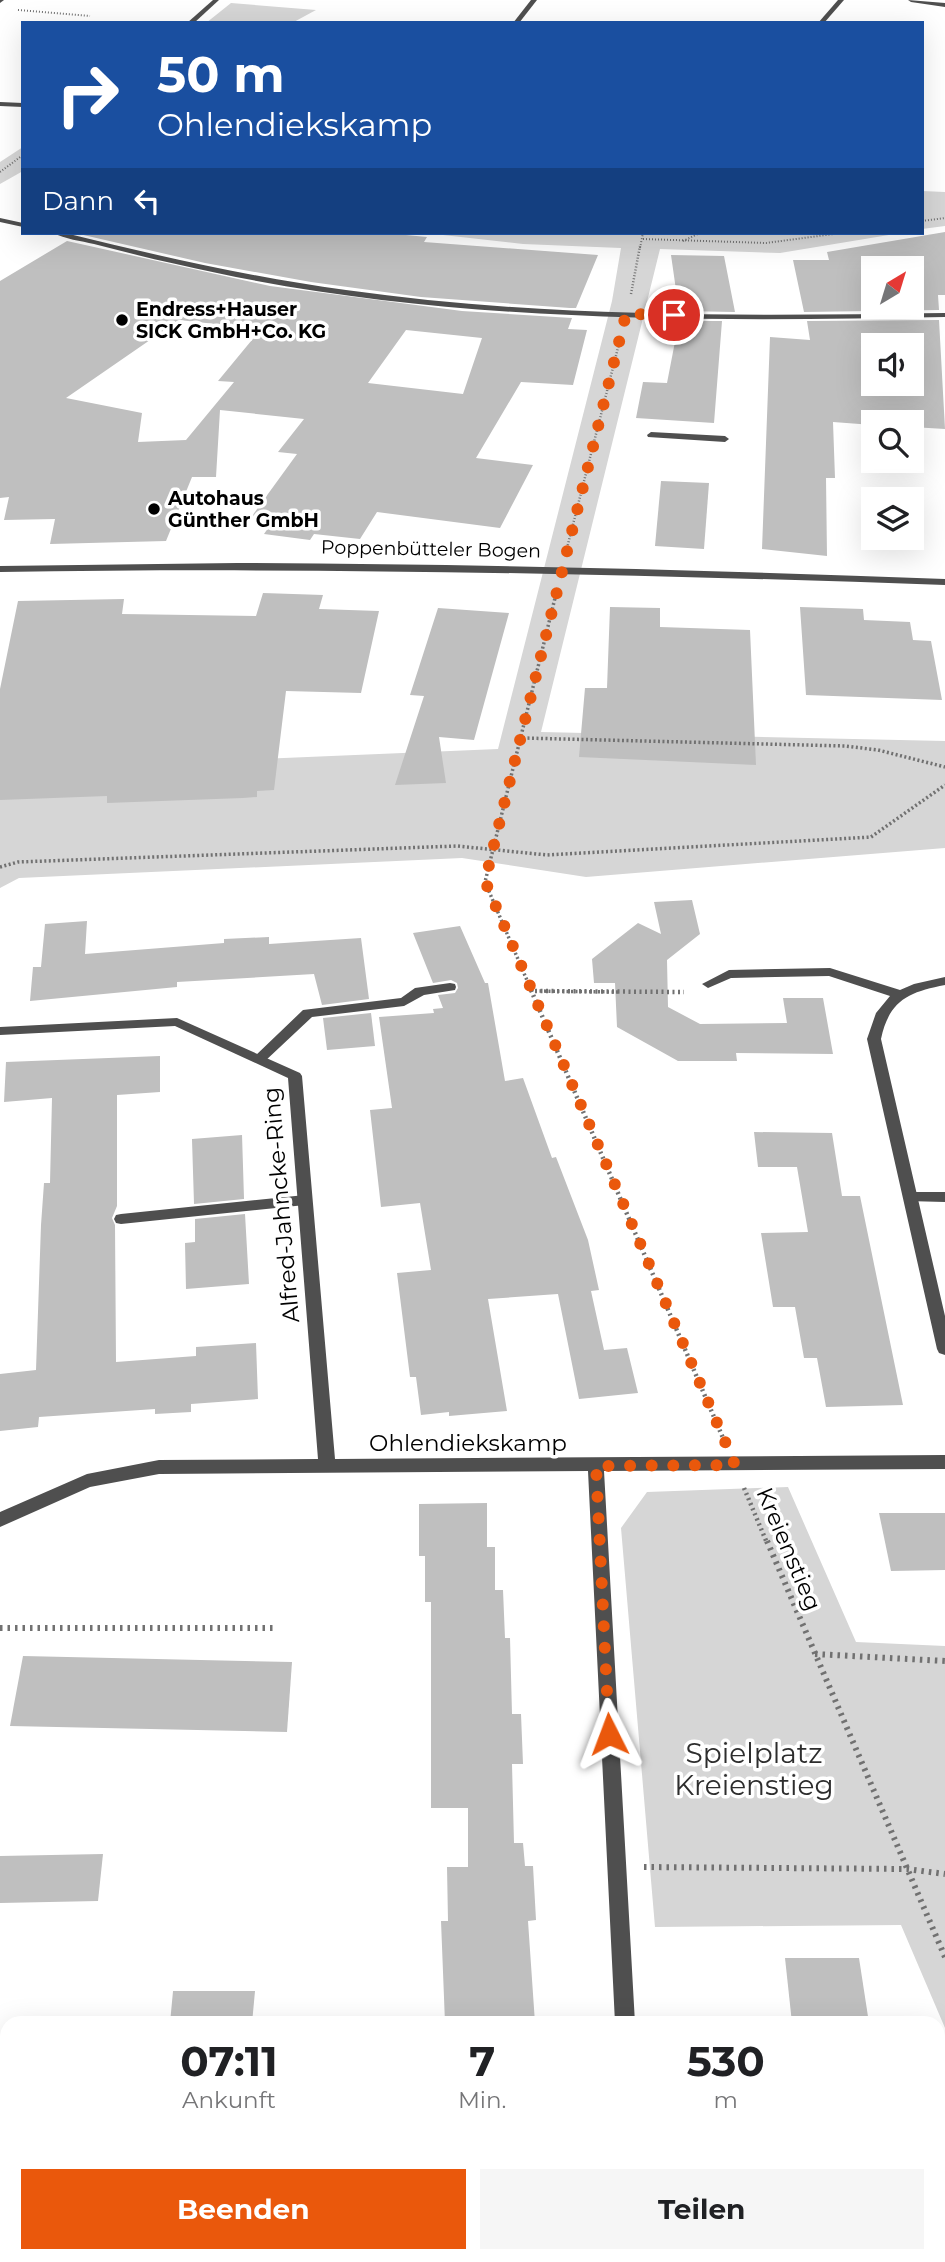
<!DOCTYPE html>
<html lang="de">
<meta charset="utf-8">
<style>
body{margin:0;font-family:Montserrat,sans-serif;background:#f6f6f6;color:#202124;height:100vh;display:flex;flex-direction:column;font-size:26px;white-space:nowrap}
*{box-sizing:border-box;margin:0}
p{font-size:23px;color:#757577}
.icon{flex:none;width:38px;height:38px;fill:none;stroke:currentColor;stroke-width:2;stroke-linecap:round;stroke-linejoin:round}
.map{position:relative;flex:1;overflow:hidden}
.panel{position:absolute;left:0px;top:2016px;width:945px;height:247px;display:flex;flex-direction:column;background:#fff;border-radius:21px 21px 0 0;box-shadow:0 7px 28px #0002}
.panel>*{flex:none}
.hud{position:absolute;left:21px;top:21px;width:903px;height:214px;border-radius:0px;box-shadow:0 7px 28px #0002;background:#1a4fa0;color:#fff;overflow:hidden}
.needle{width:46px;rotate:38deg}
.tools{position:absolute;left:861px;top:256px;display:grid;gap:14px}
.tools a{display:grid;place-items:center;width:63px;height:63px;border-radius:0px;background:#fff;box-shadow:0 7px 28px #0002;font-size:35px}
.pin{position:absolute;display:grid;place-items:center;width:60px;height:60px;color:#fff;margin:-30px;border:4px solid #fff;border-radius:50%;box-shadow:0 2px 7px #0007}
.me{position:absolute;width:77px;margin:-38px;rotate:357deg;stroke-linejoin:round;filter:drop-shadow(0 0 5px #0008)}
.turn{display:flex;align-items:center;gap:24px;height:147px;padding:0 21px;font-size:32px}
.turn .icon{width:91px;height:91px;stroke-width:2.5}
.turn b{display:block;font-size:49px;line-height:60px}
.then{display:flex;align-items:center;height:66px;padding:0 21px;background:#0003;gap:14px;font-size:26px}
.eta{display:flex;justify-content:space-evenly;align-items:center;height:119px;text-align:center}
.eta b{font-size:42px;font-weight:700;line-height:49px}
.button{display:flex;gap:14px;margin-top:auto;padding:14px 21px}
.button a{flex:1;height:80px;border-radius:0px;background:#ea580c;color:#fff;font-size:28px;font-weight:700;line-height:80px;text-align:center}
.button a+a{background:#f6f6f6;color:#202124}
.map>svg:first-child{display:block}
</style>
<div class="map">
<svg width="945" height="2262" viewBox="0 0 945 2262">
<rect width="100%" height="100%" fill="#fff"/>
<g fill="#d6d6d6">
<path d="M231,3l85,7 -24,13h-86z"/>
<path d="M23,147v24l-23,13v-22z"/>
<path d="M922,191l23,1v34l-23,3z"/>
<path d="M425,233h476l-121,20 -120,-4 -119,483 404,9v107l-359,29 -124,-19 -443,20 -19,10v-118l498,-21 114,-448 9,-53 -98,-4z"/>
<path d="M788,1487l68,155 89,4v382l-44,-103 -246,2 -34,-399 26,-36z"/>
</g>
<g fill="#bfbfbf" fill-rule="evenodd">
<path d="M945,232v63h-7l1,15 -135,2 -11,-52h36l-2,-8zM873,268h39v38h-39z"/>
<path d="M385,233l42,4 -3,5 174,13 -22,53h-6l-149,-11 -110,-15 -106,-19 -126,-29z"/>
<path d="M67,241l203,45 192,25 110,7 -4,11 19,1 -14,55 -52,-3 -45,76 57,7 -33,63 -123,-16 -17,27 -46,-5 -4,6 -46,-6 11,-16 -23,-2 45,-62 -19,-2 26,-33 -84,-9 -4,67h-24l-26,64 -116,3 5,-25 -51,1 5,-23 -9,1v-217zM179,320l82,9 -43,52 16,1 -48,58 -48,2 4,-29 -76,-15zM406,330l76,8 -19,56 -95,-11z"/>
<path d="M671,255l53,1 11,56 -54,-1 2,-14h-6z"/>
<path d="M939,320l6,109 -33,-2v-5h-39v3l-40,-3 2,56h-9l1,78 -65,-7 8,-212 40,3 -3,-19zM873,345h39v38h-39z"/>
<path d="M679,321h43l-8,102 -78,-5 7,-36 24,1z"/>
<path d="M661,481l48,2 -5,66 -49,-3z"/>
<path d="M263,593l60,2 -4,14 60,2 -18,82 -75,-2 -12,99 -17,1v6l-14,1 -136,5v-7l-107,4v-111l18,-88 106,-2 -2,15 134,2z"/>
<path d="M610,607l50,1v19l90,3 6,135 -177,-8 6,-69h22z"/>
<path d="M800,607l63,2 1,11 46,2 3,18 18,1 11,59 -136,-5z"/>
<path d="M438,608l71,5 -35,127 -35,-3 7,46 -51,2 29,-89 -14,-1z"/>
<path d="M692,900l8,34 -33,26 1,47 32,17 87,-1 -4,-25h40l10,56 -97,-1 1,8h-59l-61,-34 -2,-44h-21l-2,-24 46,-36 23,11 -7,-32z"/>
<path d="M87,921l-2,33 139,-11v-4l45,-2v7l92,-6 8,61 -47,6 -8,-31 -137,8v5l-147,14 3,-34h8l4,-43z"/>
<path d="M460,926l25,57h3l17,98 18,-3 29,80 4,-1 32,83 11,50 -8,1 13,59 23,-2 11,45 -59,6 -21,-105 -70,5 19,112 -58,5v-4l-28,3 -5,-38h-6l-13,-104 34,-3 -11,-67 -39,4 -11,-97 22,-2 -13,-91 55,-4 -1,-4 10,-1 -5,-13 17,-2 3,-5 -1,-5 -6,-3 -18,3 -20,-50z"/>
<path d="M371,1013l4,33 -48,4 -4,-32z"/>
<path d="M160,1056v36l-43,3v111l-5,12 3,7 1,137 80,-6v-9l60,-4 2,56 -67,5v8l-36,2v-5l-116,8 -1,10 -38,4v-57l36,-4 5,-145 3,-42h6l2,-85 -48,4 2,-40z"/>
<path d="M754,1132l78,1 10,63h18l43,209 -77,2 -9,-49h-13l-9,-51h-22l-12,-74 47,-1 -11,-65h-39z"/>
<path d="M242,1135l2,64 -50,5 -2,-65z"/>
<path d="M245,1214l4,70 -63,5 -1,-46 10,-1v-23z"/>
<path d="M487,1503v44h8v43h8l2,48h5l2,76h9l2,50h-11l2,79h9l2,23h8l3,54 -8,1 7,102h-90l-4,-102h7l-1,-54h21v-59h-37v-206h-6v-46h-6v-52z"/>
<path d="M879,1513h66v57l-54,1z"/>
<path d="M23,1656l269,6 -5,70 -277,-6z"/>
<path d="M103,1854l-5,47 -98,2v-47z"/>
<path d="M785,1958h74l10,65h-77z"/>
<path d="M173,1991h82l-3,32h-82z"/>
</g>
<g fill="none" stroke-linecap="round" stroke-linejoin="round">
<g stroke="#717171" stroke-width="2" stroke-dasharray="1 2" stroke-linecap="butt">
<path d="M18,10l72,6"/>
<path d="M0,172l23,-17"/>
<path d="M922,221l23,-3"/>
<path d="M643,239l123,4 75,-10"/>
<path d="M683,241l17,-8"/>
<path d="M640,248l3,-15"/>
</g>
<g stroke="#717171" stroke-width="2.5" stroke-dasharray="1 2" stroke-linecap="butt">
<path d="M631,294l9,-48"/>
<path d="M567,548l54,-212"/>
</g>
<g stroke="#717171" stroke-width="3.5" stroke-dasharray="2 2.5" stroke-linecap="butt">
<path d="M523,738l322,8 33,4 67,17"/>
<path d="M0,867l18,-5 439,-16 90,9 324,-18 74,-52"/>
<path d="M535,991l83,1"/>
<path d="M532,992l-47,-110 71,-288"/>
</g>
<g stroke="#717171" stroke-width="4.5" stroke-dasharray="2 3.5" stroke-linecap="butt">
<path d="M531,990l192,448"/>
<path d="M535,991l149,1"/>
<path d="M744,1488l23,55"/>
</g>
<g stroke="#717171" stroke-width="6" stroke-dasharray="2.5 5" stroke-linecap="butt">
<path d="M767,1541l178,416"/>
<path d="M0,1628h277"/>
<path d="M815,1654l130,7"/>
<path d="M644,1867l263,2 38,5"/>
</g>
<g fill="#4f4f4f" fill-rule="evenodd">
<path d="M651,432l74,4 4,3 -4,3 -77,-5 -1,-2z"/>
<path d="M450,983l5,1 1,3 -1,3 -31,5 -20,11 -92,11 -48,45h-10l-2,-3 51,-49 98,-12 14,-10z"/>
<path d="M912,1192h33v10l-38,-1 -2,-4 2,-4z"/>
<path d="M305,1195l7,5 -7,5 -184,19 -5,-1 -2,-4 2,-4 5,-1z"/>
</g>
<g fill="#4f4f4f" fill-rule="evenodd">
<path d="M0,0h4l-4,3z"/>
<path d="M213,0h6l-25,23h-7z"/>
<path d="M531,0h6l-18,23h-6z"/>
<path d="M838,0h6l-20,23h-6z"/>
<path d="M908,0l37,3v4l-34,-5z"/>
<path d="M0,102l23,1v4l-23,-1z"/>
<path d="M0,218l23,5v4l-23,-5z"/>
<path d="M53,233h12c93,23 186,44 281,57 198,28 399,26 599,23v4c-257,5 -518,6 -769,-53 -28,-6 -55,-13 -82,-20 -13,-3 -29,-5 -41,-11z"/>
<path d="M237,563c236,1 472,7 708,16v6c-315,-11 -630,-18 -945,-13v-6z"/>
<path d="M830,968l70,22 14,-6 31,-7v8c-37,7 -56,16 -64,54l64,277v39l-6,-2 -2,-4 -70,-310 9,-26 14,-17 -61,-20 -98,2 -23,10 -6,-4 27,-14z"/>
<path d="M177,1018l123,55 2,3 33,383 610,-4v14l-341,2 31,552h-20l-27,-552 -429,3 -69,13 -90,40v-15l87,-38 72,-14 159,-1 -30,-381 -113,-52 -175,9v-8z"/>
<path d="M627,2256h22l1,6h-22z"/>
</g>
</g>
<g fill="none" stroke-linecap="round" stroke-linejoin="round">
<path stroke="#ea580c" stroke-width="12" stroke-dasharray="0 21.6" d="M609,1734l-13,-268 139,-1 -250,-584 141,-567 48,1"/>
</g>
<g fill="#000" stroke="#fff" stroke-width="2.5">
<circle cx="122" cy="320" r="7"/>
<circle cx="154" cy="509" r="7"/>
</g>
<g text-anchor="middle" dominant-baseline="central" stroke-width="7" stroke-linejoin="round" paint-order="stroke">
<g font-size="19" font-weight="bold" fill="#000" stroke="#fff" text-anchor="start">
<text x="136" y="309">Endress+Hauser<tspan x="136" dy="22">SICK GmbH+Co. KG</tspan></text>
<text x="168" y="498">Autohaus<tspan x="168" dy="22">Günther GmbH</tspan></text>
</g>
<g font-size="19" fill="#000" stroke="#fff">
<text transform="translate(431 549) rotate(1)">Poppenbütteler Bogen</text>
</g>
<g font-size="23" fill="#000" stroke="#fff">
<text transform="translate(281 1205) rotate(-95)">Alfred-Jahncke-Ring</text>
<text x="468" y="1443">Ohlendiekskamp</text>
<text transform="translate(789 1549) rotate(67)">Kreienstieg</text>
</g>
<g font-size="28" fill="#2d2d2d" stroke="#fff">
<text x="754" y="1753">Spielplatz<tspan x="754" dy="32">Kreienstieg</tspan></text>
</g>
</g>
</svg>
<div class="tools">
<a><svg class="needle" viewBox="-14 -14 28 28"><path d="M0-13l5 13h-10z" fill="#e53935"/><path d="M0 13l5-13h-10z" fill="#757577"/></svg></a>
<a><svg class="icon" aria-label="sound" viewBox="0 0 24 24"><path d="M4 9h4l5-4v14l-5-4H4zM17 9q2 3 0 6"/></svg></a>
<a><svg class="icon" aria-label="search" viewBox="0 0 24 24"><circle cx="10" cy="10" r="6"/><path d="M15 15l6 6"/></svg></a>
<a><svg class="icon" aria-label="layers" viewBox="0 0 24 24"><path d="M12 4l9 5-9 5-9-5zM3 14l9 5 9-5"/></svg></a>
</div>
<div class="pin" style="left:674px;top:315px;background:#d93025"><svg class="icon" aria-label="arrive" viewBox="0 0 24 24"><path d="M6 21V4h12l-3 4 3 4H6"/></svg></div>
<svg class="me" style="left:609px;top:1734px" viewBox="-20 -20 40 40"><path d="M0-17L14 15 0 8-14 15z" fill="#ea580c" stroke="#fff" stroke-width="4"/></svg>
<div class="hud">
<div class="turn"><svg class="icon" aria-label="right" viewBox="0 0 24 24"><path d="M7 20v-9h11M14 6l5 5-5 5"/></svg><div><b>50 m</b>Ohlendiekskamp</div></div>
<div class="then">Dann<svg class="icon" aria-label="left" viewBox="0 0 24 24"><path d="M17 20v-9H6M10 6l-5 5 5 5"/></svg></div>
</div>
<section class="panel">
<div class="eta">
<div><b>07:11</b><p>Ankunft</p></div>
<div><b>7</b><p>Min.</p></div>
<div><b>530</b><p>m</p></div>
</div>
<div class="button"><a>Beenden</a><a>Teilen</a></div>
</section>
</div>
